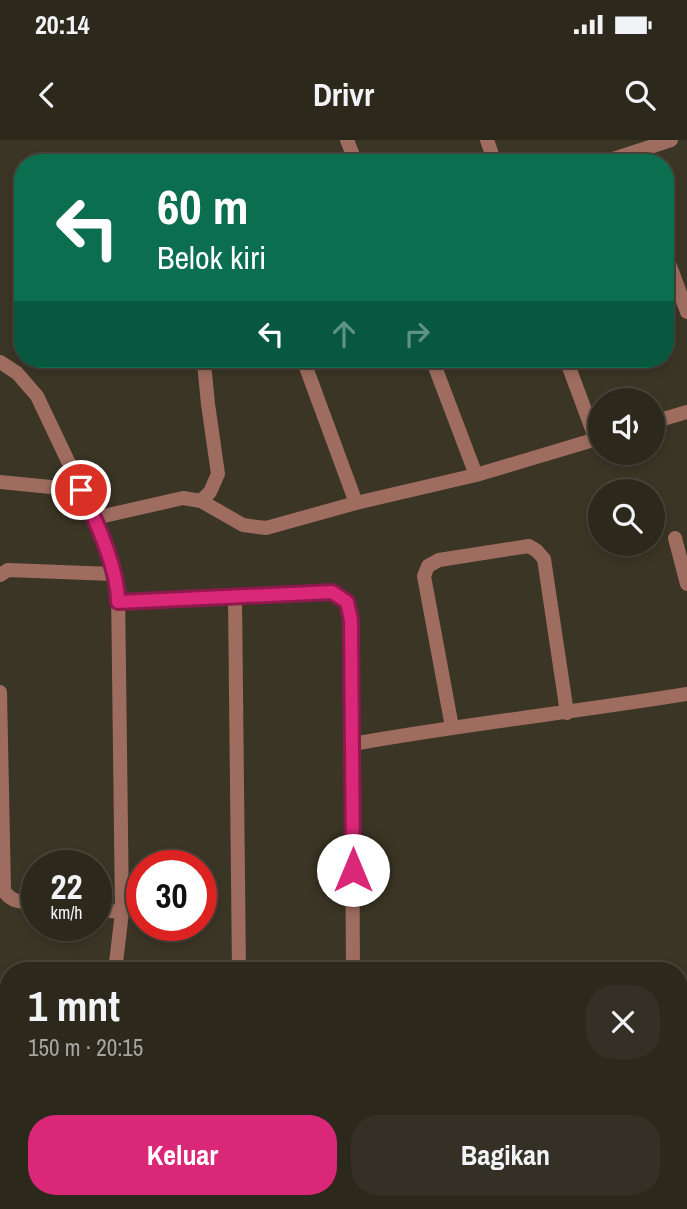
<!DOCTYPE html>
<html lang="id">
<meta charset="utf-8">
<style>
body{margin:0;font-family:"Archivo Narrow",sans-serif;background:#343025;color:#f1f3f6;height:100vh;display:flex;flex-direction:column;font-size:26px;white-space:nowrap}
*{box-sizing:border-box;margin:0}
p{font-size:23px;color:#a6a6a3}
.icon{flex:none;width:38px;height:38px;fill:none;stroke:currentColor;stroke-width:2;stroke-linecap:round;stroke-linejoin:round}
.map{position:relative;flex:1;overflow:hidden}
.side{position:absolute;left:0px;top:822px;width:688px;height:247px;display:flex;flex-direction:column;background:#2c281c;border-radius:28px 28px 0 0;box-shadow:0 4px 10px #0003,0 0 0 2px #48443b}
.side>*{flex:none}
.banner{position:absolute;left:14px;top:14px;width:660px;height:214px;border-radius:28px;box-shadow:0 4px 10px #0003,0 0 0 2px #48443b;background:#0b6e4f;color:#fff;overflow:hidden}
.controls{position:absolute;left:588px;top:248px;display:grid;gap:14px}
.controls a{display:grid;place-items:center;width:77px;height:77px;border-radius:50%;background:#2c281c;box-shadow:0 4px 10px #0003,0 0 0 2px #48443b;font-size:35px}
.speed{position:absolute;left:21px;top:710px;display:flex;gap:14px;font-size:35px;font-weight:700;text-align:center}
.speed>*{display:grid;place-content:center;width:91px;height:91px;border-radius:50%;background:#2c281c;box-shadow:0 4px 10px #0003,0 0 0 2px #48443b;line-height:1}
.speed small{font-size:18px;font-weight:400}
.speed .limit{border:10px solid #d22;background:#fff;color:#111}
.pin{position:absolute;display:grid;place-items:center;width:60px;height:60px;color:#fff;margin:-30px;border:4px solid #fff;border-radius:50%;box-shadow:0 2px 7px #0007}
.me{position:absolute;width:77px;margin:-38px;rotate:0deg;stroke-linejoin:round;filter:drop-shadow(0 0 5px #0008)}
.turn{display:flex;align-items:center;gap:24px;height:147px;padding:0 28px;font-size:32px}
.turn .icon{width:91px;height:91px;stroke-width:2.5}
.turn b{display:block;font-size:49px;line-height:60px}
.lanes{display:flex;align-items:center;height:66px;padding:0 28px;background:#0003;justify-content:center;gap:35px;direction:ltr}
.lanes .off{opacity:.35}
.round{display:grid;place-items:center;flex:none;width:74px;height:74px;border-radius:28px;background:#343025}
.overview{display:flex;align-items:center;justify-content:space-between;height:119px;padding:0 28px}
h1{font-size:42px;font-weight:800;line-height:52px}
.cta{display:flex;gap:14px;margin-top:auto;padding:14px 28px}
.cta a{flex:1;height:80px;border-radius:28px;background:#db2777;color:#fff;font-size:28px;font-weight:800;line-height:80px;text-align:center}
.cta a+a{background:#343025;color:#f1f3f6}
.status{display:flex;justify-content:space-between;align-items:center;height:49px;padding:0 35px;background:#2c281c;direction:ltr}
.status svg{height:19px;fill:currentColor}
header{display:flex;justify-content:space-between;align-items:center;height:91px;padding:0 28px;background:#2c281c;font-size:32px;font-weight:800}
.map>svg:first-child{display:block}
</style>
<div class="status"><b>20:14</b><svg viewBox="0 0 49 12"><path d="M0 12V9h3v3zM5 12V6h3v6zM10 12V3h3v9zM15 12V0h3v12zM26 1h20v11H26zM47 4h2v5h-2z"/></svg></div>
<header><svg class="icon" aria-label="back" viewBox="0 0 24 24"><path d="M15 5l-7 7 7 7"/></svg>Drivr<svg class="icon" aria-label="search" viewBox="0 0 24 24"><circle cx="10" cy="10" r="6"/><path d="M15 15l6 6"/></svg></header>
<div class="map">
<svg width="687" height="1069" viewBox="0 0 687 1069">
<rect width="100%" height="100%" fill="#3b3525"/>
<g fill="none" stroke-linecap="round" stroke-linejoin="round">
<g stroke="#9f6d60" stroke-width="14">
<path d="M347,0l9,23"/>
<path d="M487,0l8,23"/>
<path d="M601,23l70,-23"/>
<path d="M665,112l22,60"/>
<path d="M303,219l53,144"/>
<path d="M432,219l44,116"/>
<path d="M566,219l30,81"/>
<path d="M0,222l17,11 20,23 58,122 88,-20 18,3 42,24 23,3 90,-25 120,-28 124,-37"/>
<path d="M653,282l34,-10"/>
<path d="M0,342l81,8"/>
<path d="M201,361l9,-9 8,-18 -10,-70 -4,-41 3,-4"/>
<path d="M95,378l23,70 4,324 -7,59"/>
<path d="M675,398l12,46"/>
<path d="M0,435l8,-5 105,4"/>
<path d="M235,458l4,373"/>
<path d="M118,462l214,-10 15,10 4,18 2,351"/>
<path d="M0,552l4,199c8,12 19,11 33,12"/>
<path d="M452,587l-28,-151 4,-10 11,-6 90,-14 8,5 7,8 23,154"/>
<path d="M353,604c111,-20 223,-32 334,-50"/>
<path d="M96,770l26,2"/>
<path d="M679,869h8"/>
<path d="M679,1052h8"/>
<path d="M108,1060l57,9"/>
<path d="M432,1066l34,3"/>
<path d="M89,1069l1,-9"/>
<path d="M353,1069v-9"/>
<path d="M566,1069l9,-5 17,-4"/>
</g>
</g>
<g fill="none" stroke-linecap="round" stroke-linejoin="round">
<defs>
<path id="route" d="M81,350c15,30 37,80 37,112l214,-10 15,10 4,18 2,250"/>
</defs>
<use href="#route" stroke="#8e194d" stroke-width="18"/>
<use href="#route" stroke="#db2777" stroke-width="12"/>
</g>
</svg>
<div class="controls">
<a><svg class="icon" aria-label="sound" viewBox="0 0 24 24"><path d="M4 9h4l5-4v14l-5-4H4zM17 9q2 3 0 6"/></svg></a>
<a><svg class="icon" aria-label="search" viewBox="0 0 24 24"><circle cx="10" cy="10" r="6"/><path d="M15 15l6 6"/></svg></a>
</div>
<div class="speed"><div>22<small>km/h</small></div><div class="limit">30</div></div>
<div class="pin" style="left:81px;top:350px;background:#d93025"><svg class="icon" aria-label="arrive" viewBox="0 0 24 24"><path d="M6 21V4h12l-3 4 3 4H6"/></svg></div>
<svg class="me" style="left:353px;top:730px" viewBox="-20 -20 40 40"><circle r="19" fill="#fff"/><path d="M0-13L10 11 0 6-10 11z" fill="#db2777"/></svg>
<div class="banner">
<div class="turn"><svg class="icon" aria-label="left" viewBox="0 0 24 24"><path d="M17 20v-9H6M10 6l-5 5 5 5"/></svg><div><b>60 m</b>Belok kiri</div></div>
<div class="lanes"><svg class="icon" aria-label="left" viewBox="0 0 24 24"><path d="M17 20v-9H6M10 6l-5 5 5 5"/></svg><svg class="icon off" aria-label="ahead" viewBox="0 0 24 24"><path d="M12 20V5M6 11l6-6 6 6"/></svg><svg class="icon off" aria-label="right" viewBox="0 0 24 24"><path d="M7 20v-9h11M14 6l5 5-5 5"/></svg></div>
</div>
<section class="side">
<div class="overview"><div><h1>1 mnt</h1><p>150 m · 20:15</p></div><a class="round"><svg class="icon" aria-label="close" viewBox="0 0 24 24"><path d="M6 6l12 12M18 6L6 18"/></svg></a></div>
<div class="cta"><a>Keluar</a><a>Bagikan</a></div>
</section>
</div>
